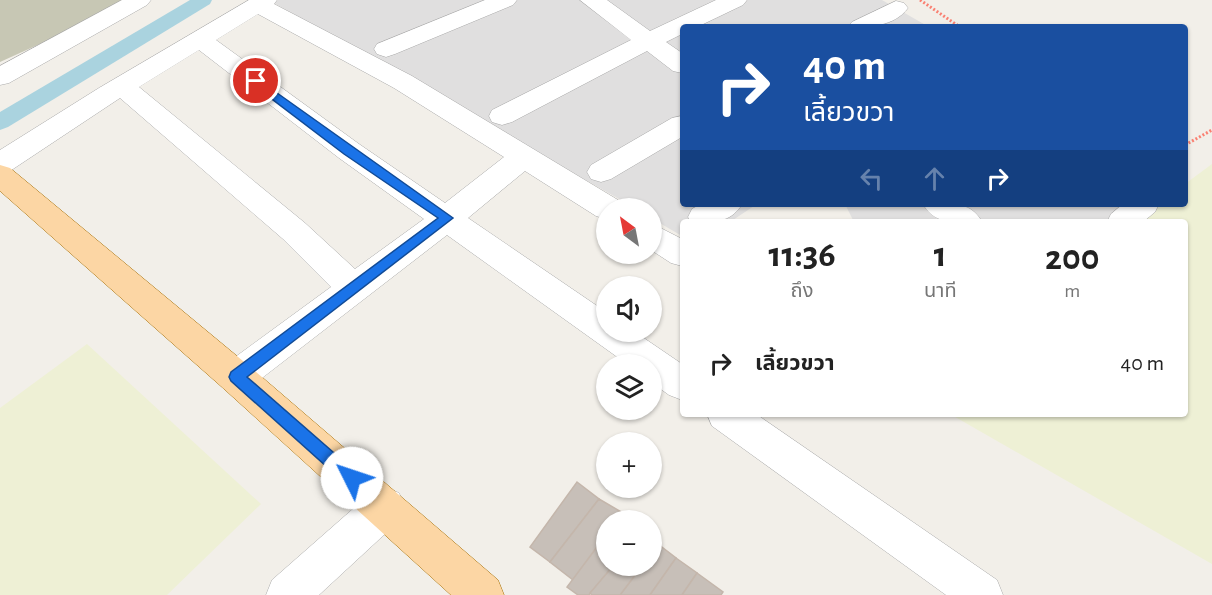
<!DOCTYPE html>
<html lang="th">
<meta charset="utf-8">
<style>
body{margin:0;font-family:"Alegreya Sans","Noto Sans Thai",sans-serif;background:#f2f2f2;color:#222;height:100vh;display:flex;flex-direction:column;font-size:22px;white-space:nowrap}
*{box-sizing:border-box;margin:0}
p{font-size:20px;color:#767676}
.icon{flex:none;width:33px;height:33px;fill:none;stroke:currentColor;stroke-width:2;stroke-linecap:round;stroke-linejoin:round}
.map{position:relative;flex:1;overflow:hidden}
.drawer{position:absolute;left:680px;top:219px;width:508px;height:198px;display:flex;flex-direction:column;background:#fff;border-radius:6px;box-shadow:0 2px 4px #0004}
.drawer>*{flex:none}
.hud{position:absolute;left:680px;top:24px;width:508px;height:183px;border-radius:6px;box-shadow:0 2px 4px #0004;background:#1a4fa0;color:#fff;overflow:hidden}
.needle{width:39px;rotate:328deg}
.tools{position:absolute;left:596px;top:198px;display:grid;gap:12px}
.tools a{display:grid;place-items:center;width:66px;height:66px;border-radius:50%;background:#fff;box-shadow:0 2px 4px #0004;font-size:30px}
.pin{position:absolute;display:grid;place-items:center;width:51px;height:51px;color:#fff;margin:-26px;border:3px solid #fff;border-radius:50%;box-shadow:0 2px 6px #0007}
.me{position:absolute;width:66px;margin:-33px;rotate:311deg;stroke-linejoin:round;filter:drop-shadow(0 0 4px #0008)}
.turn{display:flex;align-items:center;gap:21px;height:126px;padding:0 24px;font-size:27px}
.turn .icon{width:78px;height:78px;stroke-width:2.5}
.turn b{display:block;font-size:42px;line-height:51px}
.lanes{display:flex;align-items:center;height:57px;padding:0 24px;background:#0003;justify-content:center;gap:30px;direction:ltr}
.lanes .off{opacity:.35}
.eta{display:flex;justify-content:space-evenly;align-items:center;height:102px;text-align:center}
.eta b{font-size:36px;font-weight:700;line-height:42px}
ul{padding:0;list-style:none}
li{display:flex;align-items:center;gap:18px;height:84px;padding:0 24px}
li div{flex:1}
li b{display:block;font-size:22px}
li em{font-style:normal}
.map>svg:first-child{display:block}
</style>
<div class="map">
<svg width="1212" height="595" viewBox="0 0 1212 595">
<rect width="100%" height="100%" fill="#f2efe9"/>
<g fill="#e0dfdf">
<path d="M278,0h604l47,27h-247v177h75l-27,18h-48v14l-31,-18v-10h-16l-361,-205z"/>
<path d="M845,204h314l-24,18h-281z"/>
</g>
<path fill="#c7c7b4" d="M0,0h124l-40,24 -84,38z"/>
<g fill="#eef0d5">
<path d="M1212,164v400l-262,-150h235v-192h-50l24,-18h26v-20z"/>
<path d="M87,344l174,160 -94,91h-167v-187z"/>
</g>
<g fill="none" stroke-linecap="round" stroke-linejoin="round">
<path fill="#aad3df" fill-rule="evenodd" d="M190,0h22l-2,4 -202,123 -8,3v-18z"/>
</g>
<g fill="#c7bfb8" stroke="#c4b6ab" stroke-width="1.5">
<path d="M577,482l22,17 -49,63 -20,-15z"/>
<path d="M599,499l24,14 -6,7h-11v15l-33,45 -23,-18z"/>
<path d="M606,535v31h7l-24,29h-11l-11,-8z"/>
<path d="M658,544l18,14 -26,37h-30l22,-29h9v-13z"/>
<path d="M676,558l21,15 -15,22h-32z"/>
<path d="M613,566h29l-22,29h-28l-2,-2z"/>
<path d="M697,573l26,19 -2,3h-39z"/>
</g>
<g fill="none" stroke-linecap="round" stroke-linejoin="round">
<defs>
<g id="minor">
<path d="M122,0h29l-4,5 -138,78 -9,2v-19z"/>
<path d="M249,0h28l-3,4 138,72 206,124 4,8h-16v11l-10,-3 -71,-45 -57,47 138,94v20h29l47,32v36l-13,-5 -18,-13v-18h-24l-180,-129 -198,153 -13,5 -13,-5 -5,-11 5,-11 108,-79 -48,-48 -163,-141 -110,73 -10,3v-24l99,-62zM258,14l136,74 110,69 -59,46 -86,-59 -143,-104zM199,50l140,108 85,61 -69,50 -50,-46 -166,-136z"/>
<path d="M485,0h32l-4,5 -118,49 -9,3 -9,-3 -3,-5 3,-5z"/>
<path d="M580,0h27l43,31 66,-31h31l-4,5 -46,22h-15v7l-16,8 16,11v20l-9,-2 -26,-20 -135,71 -10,3 -10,-3 -3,-6 3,-6 139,-70z"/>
<path d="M896,1l8,2 4,5c-14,19 -39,19 -60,19l4,-5z"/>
<path d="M682,116v21l-71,42 -10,3 -10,-3 -4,-7 4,-7 81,-47z"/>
<path d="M701,204h41c-11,20 -31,18 -51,18l-3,-5 4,-8z"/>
<path d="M923,204c22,0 47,-5 59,18 -22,0 -46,5 -59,-18z"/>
<path d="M1123,204h36l-4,8 -12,10h-36l4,-8z"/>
<path d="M651,223l31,16v27l-11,-3 -20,-13z"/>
<path d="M707,414h49l241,166 6,15h-57l-234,-169z"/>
<path d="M385,487l14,6 6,14 -6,14 -80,74h-53l6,-15 99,-87z"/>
</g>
<path id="major" d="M0,165l10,3 239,198 249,214 6,15h-53l-228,-207 -223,-197z"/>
</defs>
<use href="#minor" stroke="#a9a9a9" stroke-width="1"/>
<use href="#major" stroke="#a06b00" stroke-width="1"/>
<g stroke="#fa8072" stroke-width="3" stroke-dasharray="2 2" stroke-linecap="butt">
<path d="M920,0l40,27"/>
<path d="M1185,145l27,-15"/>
</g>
<use href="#minor" fill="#fff" fill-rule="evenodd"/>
<use href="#major" fill="#fcd6a4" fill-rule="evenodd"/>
</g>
<path fill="#1a73e8" stroke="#114b97" stroke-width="1.5" d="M256,78l197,140 -206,159 110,96 3,5 -3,6 -5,2 -6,-2 -115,-103 -2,-4 2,-5 207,-154 -94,-64 -92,-70 -2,-3z"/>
</svg>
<div class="tools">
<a><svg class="needle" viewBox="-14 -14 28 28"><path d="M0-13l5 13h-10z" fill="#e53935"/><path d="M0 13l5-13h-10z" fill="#767676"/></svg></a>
<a><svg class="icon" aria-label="sound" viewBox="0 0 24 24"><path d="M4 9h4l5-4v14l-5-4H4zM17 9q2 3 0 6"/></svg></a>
<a><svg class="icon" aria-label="layers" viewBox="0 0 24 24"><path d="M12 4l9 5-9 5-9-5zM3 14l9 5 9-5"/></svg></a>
<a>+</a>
<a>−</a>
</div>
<div class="pin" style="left:256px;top:81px;background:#d93025"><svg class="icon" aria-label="arrive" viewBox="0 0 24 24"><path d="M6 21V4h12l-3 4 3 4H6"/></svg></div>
<svg class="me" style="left:352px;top:478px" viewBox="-20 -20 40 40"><circle r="19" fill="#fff"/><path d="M0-13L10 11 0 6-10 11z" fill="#1a73e8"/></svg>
<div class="hud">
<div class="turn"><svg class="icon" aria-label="right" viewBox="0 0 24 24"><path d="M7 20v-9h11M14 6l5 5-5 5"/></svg><div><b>40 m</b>เลี้ยวขวา</div></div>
<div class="lanes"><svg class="icon off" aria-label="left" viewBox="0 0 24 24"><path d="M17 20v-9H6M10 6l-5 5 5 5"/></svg><svg class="icon off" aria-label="ahead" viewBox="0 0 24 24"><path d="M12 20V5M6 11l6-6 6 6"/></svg><svg class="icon" aria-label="right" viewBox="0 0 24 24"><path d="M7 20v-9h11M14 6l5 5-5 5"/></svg></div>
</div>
<section class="drawer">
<div class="eta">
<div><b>11:36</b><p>ถึง</p></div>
<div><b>1</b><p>นาที</p></div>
<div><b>200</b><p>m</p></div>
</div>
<ul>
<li><svg class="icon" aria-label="right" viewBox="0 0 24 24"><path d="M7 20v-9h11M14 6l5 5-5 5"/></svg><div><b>เลี้ยวขวา</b></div><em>40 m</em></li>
</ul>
</section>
</div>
